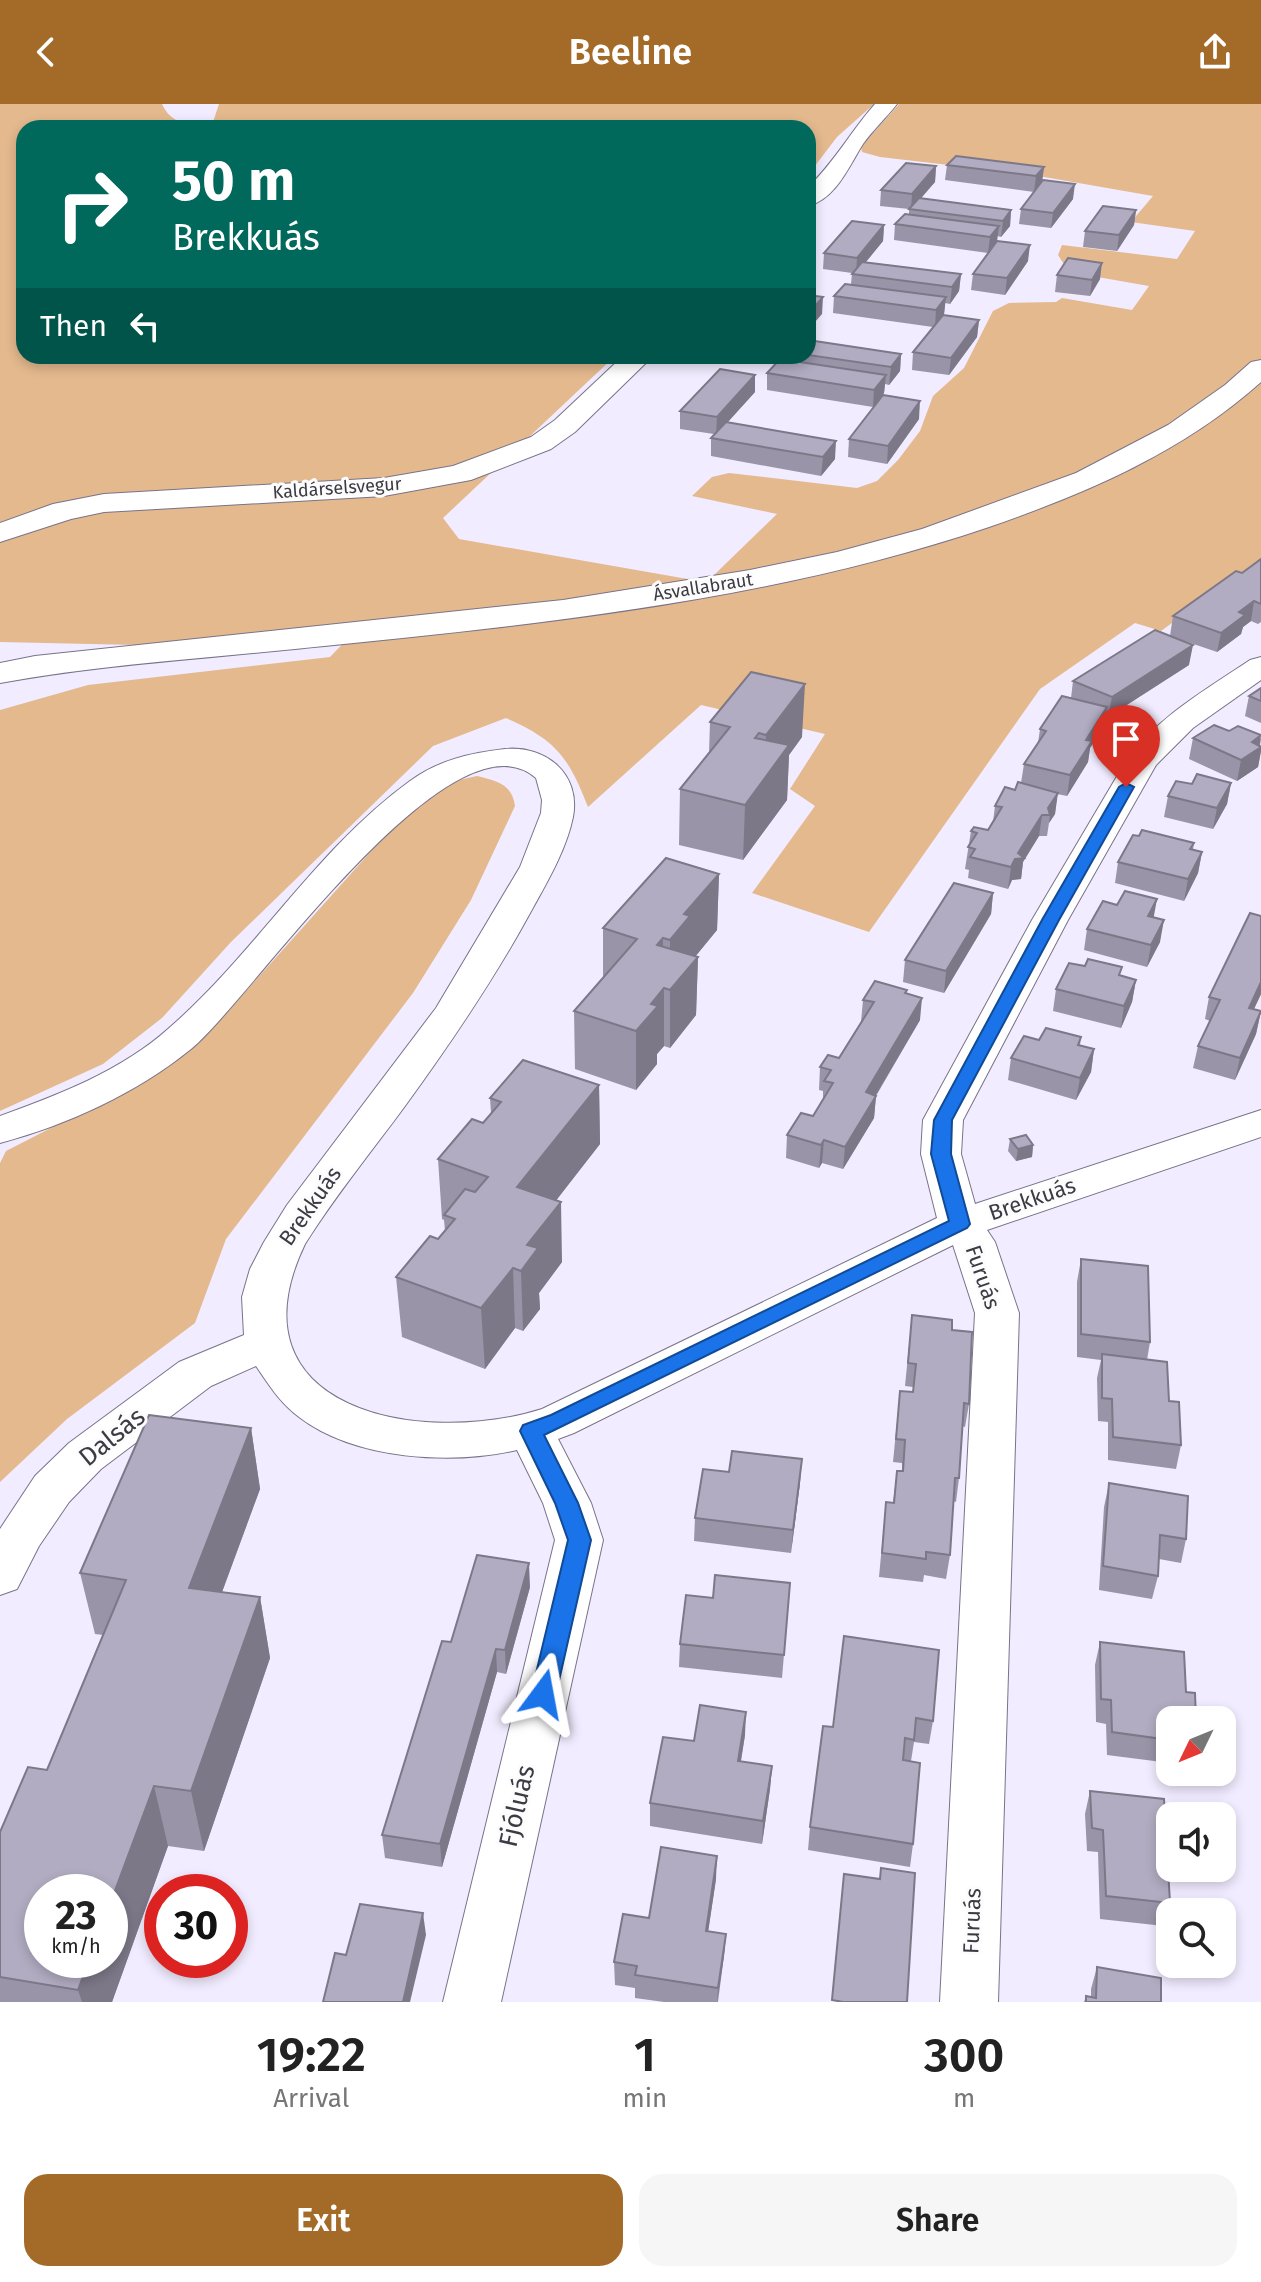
<!DOCTYPE html>
<meta charset="utf-8">
<style>
body{margin:0;font-family:"Fira Sans",sans-serif;background:#f6f6f6;color:#222;height:100vh;display:flex;flex-direction:column;font-size:30px;white-space:nowrap}
*{box-sizing:border-box;margin:0}
p{font-size:26px;color:#767676}
.icon{flex:none;width:44px;height:44px;fill:none;stroke:currentColor;stroke-width:2;stroke-linecap:round;stroke-linejoin:round}
.map{position:relative;height:1898px;overflow:hidden}
.drawer{display:flex;flex-direction:column;background:#fff;flex:1}
.drawer>*{flex:none}
.top-card{position:absolute;left:16px;top:16px;width:800px;height:244px;border-radius:24px;box-shadow:0 4px 12px #0003;background:#00695c;color:#fff;overflow:hidden}
.needle{width:52px;rotate:227deg}
.fabs{position:absolute;left:1156px;top:1602px;display:grid;gap:16px}
.fabs a{display:grid;place-items:center;width:80px;height:80px;border-radius:16px;background:#fff;box-shadow:0 4px 12px #0003;font-size:40px}
.speed{position:absolute;left:24px;top:1770px;display:flex;gap:16px;font-size:40px;font-weight:700;text-align:center}
.speed>*{display:grid;place-content:center;width:104px;height:104px;border-radius:50%;background:#fff;box-shadow:0 4px 12px #0003;line-height:1}
.speed small{font-size:20px;font-weight:400}
.speed .limit{border:12px solid #d22;background:#fff;color:#111}
.pin{position:absolute;display:grid;place-items:center;width:68px;height:68px;color:#fff;margin:-82px -34px;border-radius:50% 50% 50% 0;rotate:-45deg;box-shadow:0 0 8px #0007}
.pin .icon{rotate:45deg}
.me{position:absolute;width:88px;margin:-44px;rotate:13deg;stroke-linejoin:round;filter:drop-shadow(0 0 6px #0008)}
.turn{display:flex;align-items:center;gap:28px;height:168px;padding:0 24px;font-size:36px}
.turn .icon{width:104px;height:104px;stroke-width:2.5}
.turn b{display:block;font-size:56px;line-height:68px}
.then{display:flex;align-items:center;height:76px;padding:0 24px;background:#0003;gap:16px;font-size:30px}
.eta{display:flex;justify-content:space-evenly;align-items:center;height:136px;text-align:center}
.eta b{font-size:48px;font-weight:600;line-height:56px}
.primary-button{display:flex;gap:16px;margin-top:auto;padding:16px 24px}
.primary-button a{flex:1;height:92px;border-radius:24px;background:#a36a28;color:#fff;font-size:32px;font-weight:600;line-height:92px;text-align:center}
.primary-button a+a{background:#f6f6f6;color:#222}
header{display:flex;justify-content:space-between;align-items:center;height:104px;padding:0 24px;background:#a36a28;color:#fff;font-size:36px;font-weight:600}
.map>svg:first-child{display:block}
</style>
<header><svg class="icon" aria-label="back" viewBox="0 0 24 24"><path d="M15 5l-7 7 7 7"/></svg>Beeline<svg class="icon" aria-label="share" viewBox="0 0 24 24"><path d="M12 15V3M7 8l5-5 5 5M5 13v7h14v-7"/></svg></header>
<div class="map">
<svg width="1261" height="1898" viewBox="0 0 1261 1898">
<rect width="100%" height="100%" fill="#f1ecff"/>
<g fill="#e4b98e">
<path d="M0,0h162c10,22 30,22 51,18l6,-18h655l-37,33 -29,38v-47h-784v228h591l-172,162 16,21 240,42 14,-5 64,-62 -85,-18 20,-19 17,-4 128,15 20,-7 21,-21 22,-29 13,-35 31,-28 29,-57 16,-8 47,-1 6,-4 70,12 17,-24 -80,-14 -11,-17 4,-10 115,14 18,-28 -64,-9 22,-26 -126,-22 -147,-17 -18,-5 -1,-5 38,-43h362v462l-25,10 -75,55 -26,-8 -95,66 -171,243 -117,-39 63,-87 -25,-17 35,-55 -124,-29 -113,102c-20,-51 -32,-67 -82,-89l-73,28 -202,196 -69,76 -59,46 -103,47v-401l88,-25 242,-28 35,-36 -228,24 -137,-3z"/>
<path d="M477,672c20,5 35,8 38,30l-44,94 -58,93 -187,246 -31,84 -128,96 -67,63v-319l6,-12 82,-42 74,-45 66,-53 171,-191 55,-39z"/>
</g>
<g fill="none" stroke-linecap="round" stroke-linejoin="round">
<defs>
<path id="street" d="M1261,553v23l-68,48 -37,37 -88,155 -105,200 -2,34 14,50 286,-94v27l-274,93 8,12 24,71 -21,689h-58l35,-689 -22,-68 -379,188 -16,6 33,64 12,37 -102,462h-58l112,-462 -12,-37 -26,-53c-65,15 -162,10 -218,-33 -19,-14 -30,-32 -43,-51l-45,20 -110,83 -32,33 -30,44 -22,43 -17,6v-66l35,-53 34,-33 110,-81 65,-27 -2,-38 8,-28 14,-27 23,-37 149,-197 84,-141 21,-54 1,-13 -6,-22c-85,-75 -287,224 -345,271 -54,44 -124,76 -191,94v-27c58,-21 121,-45 168,-87 88,-76 147,-179 242,-248 29,-21 60,-28 95,-32 41,-4 76,25 68,68 -7,34 -27,67 -44,98 -36,66 -79,129 -124,191 -33,45 -70,90 -100,138 -80,167 117,203 237,165l395,-191 -16,-64 2,-34 109,-200 94,-159c31,-44 81,-72 124,-101z"/>
<g id="secondary">
<path d="M875,0h22c-11,14 -24,26 -34,40 -14,22 -27,55 -55,62v-19c26,-24 43,-56 67,-83z"/>
<path d="M623,252h30l-78,76 -24,17 -80,31 -87,16 -280,16 -33,7 -71,23v-19l53,-19 51,-10 280,-16 69,-12 78,-29 24,-17z"/>
<path d="M1261,256v22c-78,70 -174,111 -272,145 -224,76 -460,98 -694,122 -99,10 -197,16 -295,34v-20l35,-7 528,-56 187,-30 87,-18 85,-23 154,-56 92,-48 57,-40 26,-23z"/>
</g>
</defs>
<use href="#street" stroke="#797388" stroke-width="2"/>
<use href="#secondary" stroke="#797388" stroke-width="2"/>
<use href="#street" fill="#fff" fill-rule="evenodd"/>
<use href="#secondary" fill="#fff" fill-rule="evenodd"/>
</g>
<g fill="#9994a7">
<path d="M947,61l97,2 -2,14 31,18 -22,29 -32,-4 2,-15 13,-17 -89,-12z"/>
<path d="M936,62l-1,16 -15,16 91,12 -1,16 -9,11 -4,-1v5l31,20 -23,34 -34,-5 2,-16 15,-21 -94,-13 1,-16 14,-10v-5l-29,-3 1,-16z"/>
<path d="M1136,106l-2,15 -17,26 -34,-4 2,-16z"/>
<path d="M884,121l-1,16 -17,21 95,12 -2,17 -9,13 -5,-1 -1,12 35,5 -2,17 -28,38 -37,-5 1,-18 20,-25 -100,-14 1,-17 17,-12 1,-11 -29,-4 1,-16z"/>
<path d="M1057,171l43,4 -10,17 -35,-4z"/>
<path d="M808,236l93,14 -1,17 -11,14 -4,-1 -1,9 -11,14 -106,-17v-17l20,-13 1,-4h20z"/>
<path d="M755,288l-28,31 108,36 -14,17 -110,-20v-18l3,-4 -34,-5v-18z"/>
<path d="M919,315l-32,45 -39,-7 1,-18z"/>
<path d="M1261,455v63l-3,2 -7,-3 -8,6 -2,7 -24,18 -47,-16 3,-20 69,-43z"/>
<path d="M1189,561l-81,52 -3,-1 -1,11 -14,21 -2,14 -21,34 -10,-2 -2,20 -6,9 -2,13h-8l-16,26 -2,17 -9,1 -4,9 -40,-11 1,-8 -4,-1 6,-38 17,-1 5,-8 2,-16 26,-23 3,-19 14,-21 2,-14 31,-31 2,-17z"/>
<path d="M1261,584v35l-16,-7 4,-20z"/>
<path d="M710,618l92,15 -13,18 -2,45 -44,60 -64,-15 1,-56 29,-36z"/>
<path d="M1229,627l32,8 -1,6 1,1v5l-3,16 -21,14 -48,-22 4,-21z"/>
<path d="M1231,679l-4,21 -14,25 -49,-12 4,-21 24,-12z"/>
<path d="M1194,739l-1,7 9,2 -4,21 -14,28 -69,-18 3,-21z"/>
<path d="M719,770l-2,56 -22,27h3l-2,58 -26,33 -6,-2 -7,8v10l-21,26 -61,-21 -1,-58 29,-33v-50z"/>
<path d="M993,789l-2,21 -47,79 -41,-11 2,-22z"/>
<path d="M1261,812v78l-7,15 7,2 -5,23 -21,46 -42,-12 5,-22 12,-25 -5,-2 4,-22z"/>
<path d="M1154,814l6,24 -13,25 -63,-17 3,-21z"/>
<path d="M1085,862l51,14 -4,22 -11,26 -68,-17 3,-22z"/>
<path d="M907,886l-1,4 14,26 -44,76 -2,22 -31,51 -21,-6 -3,5 -33,-10 1,-23 26,-19 10,-17v-8l-4,-1 1,-23 19,-9 22,-36 2,-22z"/>
<path d="M1081,933l-1,8 14,4 -3,23 -15,28 -68,-20 3,-22 28,-18z"/>
<path d="M599,981l1,59 -44,56 6,62 -23,31 1,16 -17,22 -8,-3 -30,41 -83,-32 -6,-60 42,-38 7,-8 -1,-11 -2,-1 -4,-60 45,-36 8,-10 -1,-15z"/>
<path d="M1010,1035l23,6 -1,12 -16,4 -8,-10z"/>
<path d="M1081,1155l69,83 -3,18 22,41 12,44 -5,24 -68,-9v-38l-10,-1 -1,-43 4,-18 -24,-3v-75z"/>
<path d="M912,1211l40,15 17,74 -4,23 -3,-1 -3,52 -3,24 -3,-1 -3,54 -4,24 -22,-4 -1,7 -44,-5 7,-75 7,1 4,-32h5v-8l-9,-1 7,-71 13,1v-5l-8,-1z"/>
<path d="M251,1324l9,61 -38,103 38,5 10,61 -66,193 -36,-5 -56,156h-112v-170l47,-62 56,-135 -8,-1 -15,-61z"/>
<path d="M729,1368l71,11 -9,70 -97,-12 1,-23z"/>
<path d="M1109,1379l77,56 -5,24 -22,-4 -1,17 -6,23 -53,-9 5,-83z"/>
<path d="M790,1479l-8,95 -103,-11 1,-23 33,-46z"/>
<path d="M530,1483l-24,87 -9,-2 -55,195 -57,-9 -3,-23 69,-193z"/>
<path d="M844,1532l89,85 -4,23 -15,-2 -3,19 2,83 -3,23 -102,-17 2,-23 23,-100z"/>
<path d="M1100,1538l70,78v43l-63,-8 -1,-31 -10,-2 -1,-57z"/>
<path d="M745,1631l-4,26 31,5 -2,23 -8,55 -112,-18v-23l44,-62z"/>
<path d="M1090,1687l80,112 -6,23 -64,-7 -2,-67 -11,-1 -2,-37z"/>
<path d="M716,1775l-8,52 18,3 -2,22 -6,46h-54l-29,-4v-10l-20,-3 -1,-23 35,-44z"/>
<path d="M1097,1863l64,35h-77l2,-6 5,1v-8z"/>
</g>
<g fill="#7d7888">
<path d="M936,62l-1,16 -24,28 1,-16z"/>
<path d="M1044,63l-2,15 -8,10 2,-16z"/>
<path d="M1075,80l-2,15 -22,29 2,-15z"/>
<path d="M1011,106l-1,16 -9,11 2,-16z"/>
<path d="M1136,106l-2,15 -17,26 2,-16z"/>
<path d="M884,121l-1,16 -27,33 1,-16z"/>
<path d="M999,122l-2,16 -9,11 2,-16z"/>
<path d="M1030,141l-2,16 -23,34 2,-17z"/>
<path d="M1102,159l-2,16 -10,17 2,-16z"/>
<path d="M961,170l-2,17 -9,13 2,-17z"/>
<path d="M823,193l-1,17 -14,16v-16z"/>
<path d="M946,193l-2,17 -9,13 1,-17z"/>
<path d="M979,216l-2,17 -28,38 2,-17z"/>
<path d="M901,250l-1,17 -11,14 2,-18z"/>
<path d="M755,271v17l-39,43 1,-18z"/>
<path d="M886,271l-2,18 -11,14 1,-17z"/>
<path d="M920,297l-1,18 -32,45 1,-18z"/>
<path d="M836,337l-1,18 -14,17 2,-19z"/>
<path d="M1254,497l-3,20 -8,6 -2,7 -24,18 4,-19 18,-21z"/>
<path d="M1193,541l-4,20 -81,52 4,-20z"/>
<path d="M805,580l-3,53 -13,18 -2,45 -44,60 2,-55 19,-26 2,-44z"/>
<path d="M1107,603l-3,20 -14,21 -2,14 -21,34 3,-21 16,-35z"/>
<path d="M1261,632l-2,12 2,-1v4l-3,16 -21,14 4,-21 11,-18z"/>
<path d="M1231,679l-4,21 -14,25 4,-21z"/>
<path d="M1058,689l-3,21 -6,9 1,-8 -2,-7z"/>
<path d="M1042,711l-3,21 -16,26 -2,17 -9,1 -4,9 3,-22 7,-14z"/>
<path d="M1202,748l-4,21 -14,28 4,-22z"/>
<path d="M719,770l-2,56 -28,34 9,-7 -2,58 -26,33v-108l14,-26z"/>
<path d="M993,789l-2,21 -47,79 2,-22z"/>
<path d="M1157,795l-4,22 -5,-5z"/>
<path d="M1164,816l-4,22 -13,25 4,-22z"/>
<path d="M663,834v52l1,-2v58l-7,8v10l-21,26v-59l21,-86z"/>
<path d="M1136,876l-4,22 -11,26 3,-22z"/>
<path d="M1261,878v12l-17,36 5,-22z"/>
<path d="M922,894l-2,22 -56,95 2,-23z"/>
<path d="M1261,907l-5,23 -21,46 5,-22z"/>
<path d="M1094,945l-3,23 -15,28 4,-22z"/>
<path d="M599,981l1,59 -80,103 -3,-60z"/>
<path d="M876,992l-2,22 -31,51 2,-22z"/>
<path d="M824,1036l-2,23 -3,5 2,-23z"/>
<path d="M1033,1041l-1,12 -16,4 2,-12z"/>
<path d="M561,1098l1,60 -23,31 1,16 -17,22 -2,-60 6,-26z"/>
<path d="M513,1164l2,60 -30,41 -4,-61z"/>
<path d="M251,1324l9,61 -59,160 -12,-61z"/>
<path d="M802,1355l-2,24 -9,70 2,-23z"/>
<path d="M529,1459l1,24 -24,87 -1,-24z"/>
<path d="M260,1493l10,61 -66,193 -13,-60z"/>
<path d="M496,1545l1,23 -55,195 -2,-23z"/>
<path d="M746,1608l-1,23 -8,49 1,-23z"/>
<path d="M772,1662l-2,23 -8,55 1,-23z"/>
<path d="M154,1682l14,60 -56,156h-30l-4,-12 11,-30h21v-56z"/>
<path d="M717,1752l-1,23 -11,74 1,-22z"/>
<path d="M423,1809l3,22 -16,67h-7z"/>
<path d="M726,1830l-2,22 -7,46 1,-14z"/>
</g>
<g fill="#b2acc2" stroke="#7d7888" stroke-width="2">
<path d="M956,52l88,11 -8,9 -89,-11z"/>
<path d="M906,59l30,3 -24,28 -31,-4z"/>
<path d="M1043,76l32,4 -22,29 -32,-4z"/>
<path d="M919,94l92,12 -8,11 -94,-12z"/>
<path d="M1103,102l33,4 -17,25 -34,-4z"/>
<path d="M905,110l94,12 -9,11 -95,-13z"/>
<path d="M852,117l32,4 -27,33 -33,-5z"/>
<path d="M997,137l33,4 -23,33 -34,-4z"/>
<path d="M1068,154l34,5 -10,17 -35,-5z"/>
<path d="M862,158l99,12 -9,13 -100,-13z"/>
<path d="M845,180l101,13 -10,13 -102,-14z"/>
<path d="M808,191l15,2 -15,17z"/>
<path d="M943,211l36,5 -28,38 -38,-6z"/>
<path d="M808,236l93,14 -10,13 -83,-12z"/>
<path d="M780,255l106,16 -12,15 -107,-17z"/>
<path d="M720,265l35,6 -38,42 -37,-6z"/>
<path d="M883,291l37,6 -32,45 -39,-7z"/>
<path d="M726,318l110,19 -13,16 -112,-19z"/>
<path d="M1261,455v45l-7,-3 -15,11 6,3 -24,18 -48,-17 63,-45 6,2z"/>
<path d="M1155,526l38,15 -81,52 -39,-16z"/>
<path d="M751,568l54,12 -39,51 -7,-2 -4,5 34,7 -44,60 -65,-16 50,-62 -20,-5z"/>
<path d="M1261,584v13l-12,-5z"/>
<path d="M1062,592l45,11 -21,33 6,1 -22,34 -46,-11 22,-33 -6,-2z"/>
<path d="M1214,621l15,6 9,-5 23,9 -9,7 9,5 -20,13 -48,-22z"/>
<path d="M1197,670l34,9 -14,25 -49,-12 8,-15 16,3z"/>
<path d="M1018,678l40,11 -10,15 2,7h-8l-24,38 6,5 -9,1 -4,8 -41,-10 5,-8 -7,-2 9,-14 -6,-2 3,-4 14,3 14,-23 -7,-1 10,-19 10,3z"/>
<path d="M1142,726l52,13 -4,6 12,3 -14,27 -70,-17 15,-27 6,1z"/>
<path d="M666,754l53,16 -35,40 6,2 -20,24 -7,-2 -6,7 41,12 -28,33 -6,-2 -13,16 7,2 -22,25 -62,-20 63,-72 -34,-11z"/>
<path d="M954,779l39,10 -47,78 -41,-11z"/>
<path d="M1125,787l32,8 -9,17 16,4 -13,25 -64,-16 16,-28 14,4z"/>
<path d="M1250,809l11,3v66l-12,26 12,3 -21,47 -42,-12 22,-46 -11,-3z"/>
<path d="M1088,855l34,8 -3,8 17,5 -12,26 -68,-17 13,-26 16,3z"/>
<path d="M875,877l32,9 -2,3 17,5 -56,94 10,4 -31,51 -21,-7 -3,5 -34,-10 14,-22 12,3 20,-33 -9,-2 7,-11 -11,-3 8,-12 11,3 35,-56 -11,-2z"/>
<path d="M1046,924l35,9 -3,8 16,4 -14,29 -69,-20 13,-22 15,4z"/>
<path d="M523,956l76,25 -82,102 44,15 -34,43 11,3 -17,23 -8,-3 -32,40 -85,-31 34,-41 8,3 17,-20 -11,-4 21,-26 10,3 13,-15 -50,-18 34,-40 11,4 18,-21 -11,-4z"/>
<path d="M1026,1031l7,10 -15,4 -8,-10z"/>
<path d="M1081,1155l67,7 2,76 -69,-8z"/>
<path d="M912,1211l40,5v10l20,2 -3,72 -5,-1 -5,75h-4l-5,77 -24,-3v7l-44,-6 4,-51 8,1 3,-32h6l2,-31 -9,-1 4,-48 13,1 3,-28 -8,-1z"/>
<path d="M1102,1250l65,8 2,39 10,1 2,43 -68,-8 -1,-38 -10,-1z"/>
<path d="M149,1311l102,13 -62,160 71,9 -69,194 -37,-5 -44,118v-12h-68v68h47l-11,30 -78,-13v-145l28,-65 19,3 79,-190 -46,-7z"/>
<path d="M732,1347l70,8 -9,71 -98,-12 8,-49 26,3z"/>
<path d="M1109,1379l79,13 -2,43 -26,-4 -2,41 -55,-10z"/>
<path d="M477,1451l52,8 -24,87 -9,-1 -56,195 -58,-9 60,-194 9,1z"/>
<path d="M715,1471l75,8 -6,72 -104,-11 6,-49 27,3z"/>
<path d="M844,1532l95,14 -6,71 -17,-3 -2,22 -9,-2 -2,22 17,3 -7,81 -103,-17 13,-101 10,1z"/>
<path d="M1100,1538l84,10 2,40 9,1 1,27h-26v20l-58,-8 -1,-32 -10,-1z"/>
<path d="M700,1601l46,7 -8,49 34,5 -9,55 -113,-18 13,-66 31,4z"/>
<path d="M1090,1687l74,8 6,104 -64,-7 -3,-66 -11,-2z"/>
<path d="M661,1743l56,9 -11,75 20,3 -8,54 -83,-13 2,-9 -23,-4 9,-48 26,4z"/>
<path d="M881,1764l34,5 -8,129h-64l-11,-2 12,-126 36,5z"/>
<path d="M360,1800l63,9 -20,89h1h-81l12,-49 11,2z"/>
<path d="M1097,1863l64,11v24h-75v-6l10,2z"/>
</g>
<path fill="#1a73e8" stroke="#114b97" stroke-width="2" d="M1126,679l8,4 -75,133 -107,200 -1,34 19,70 -3,4 -423,207 34,68 13,37 -35,154 -4,7 -9,3 -8,-3 -4,-7 37,-154 -13,-37 -35,-72 3,-6 28,-10 398,-194 -18,-67 3,-34 108,-200 77,-133z"/>
<g text-anchor="middle" dominant-baseline="central" stroke-width="6" stroke-linejoin="round" paint-order="stroke">
<g font-size="18" fill="#3c3a43" stroke="#fcfcfc">
<text transform="translate(337 384) rotate(-4)">Kaldárselsvegur</text>
<text transform="translate(703 483) rotate(-9)">Ásvallabraut</text>
</g>
<g font-size="22" fill="#3c3a43" stroke="#fcfcfc">
<text transform="translate(1032 1095) rotate(-19)">Brekkuás</text>
<text transform="translate(310 1102) rotate(-55)">Brekkuás</text>
<text transform="translate(983 1173) rotate(71)">Furuás</text>
<text transform="translate(972 1817) rotate(-88)">Furuás</text>
</g>
<g font-size="26" fill="#3c3a43" stroke="#fcfcfc">
<text transform="translate(112 1333) rotate(-39)">Dalsás</text>
<text transform="translate(517 1702) rotate(-77)">Fjóluás</text>
</g>
</g>
</svg>
<div class="fabs">
<a><svg class="needle" viewBox="-14 -14 28 28"><path d="M0-13l5 13h-10z" fill="#e53935"/><path d="M0 13l5-13h-10z" fill="#767676"/></svg></a>
<a><svg class="icon" aria-label="sound" viewBox="0 0 24 24"><path d="M4 9h4l5-4v14l-5-4H4zM17 9q2 3 0 6"/></svg></a>
<a><svg class="icon" aria-label="search" viewBox="0 0 24 24"><circle cx="10" cy="10" r="6"/><path d="M15 15l6 6"/></svg></a>
</div>
<div class="speed"><div>23<small>km/h</small></div><div class="limit">30</div></div>
<div class="pin" style="left:1126px;top:683px;background:#d93025"><svg class="icon" aria-label="arrive" viewBox="0 0 24 24"><path d="M6 21V4h12l-3 4 3 4H6"/></svg></div>
<svg class="me" style="left:543px;top:1590px" viewBox="-20 -20 40 40"><path d="M0-17L14 15 0 8-14 15z" fill="#1a73e8" stroke="#fff" stroke-width="4"/></svg>
<div class="top-card">
<div class="turn"><svg class="icon" aria-label="right" viewBox="0 0 24 24"><path d="M7 20v-9h11M14 6l5 5-5 5"/></svg><div><b>50 m</b>Brekkuás</div></div>
<div class="then">Then<svg class="icon" aria-label="left" viewBox="0 0 24 24"><path d="M17 20v-9H6M10 6l-5 5 5 5"/></svg></div>
</div>
</div>
<section class="drawer">
<div class="eta">
<div><b>19:22</b><p>Arrival</p></div>
<div><b>1</b><p>min</p></div>
<div><b>300</b><p>m</p></div>
</div>
<div class="primary-button"><a>Exit</a><a>Share</a></div>
</section>
